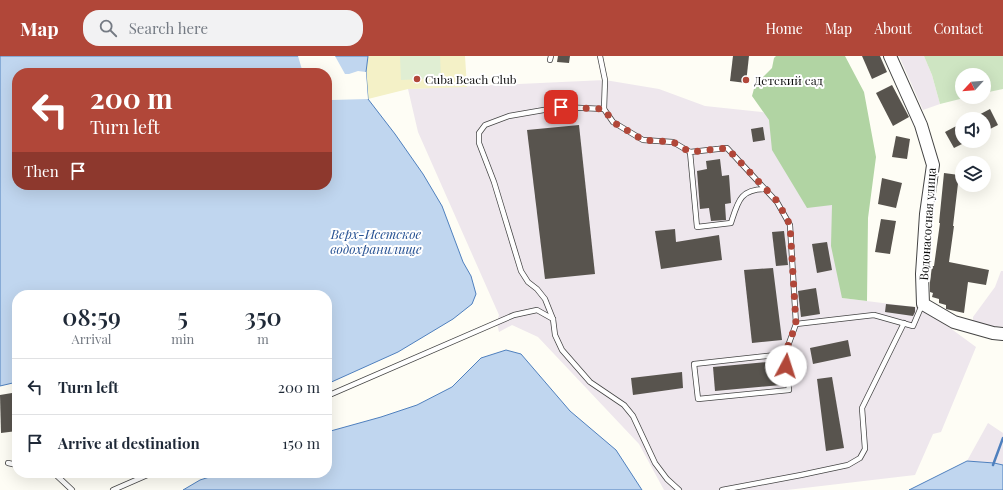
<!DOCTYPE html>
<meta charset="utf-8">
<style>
body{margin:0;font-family:"Playfair Display",serif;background:#f2f2f3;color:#1f2937;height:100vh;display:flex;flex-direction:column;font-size:15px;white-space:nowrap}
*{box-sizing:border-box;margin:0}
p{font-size:13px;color:#747a83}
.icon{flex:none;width:22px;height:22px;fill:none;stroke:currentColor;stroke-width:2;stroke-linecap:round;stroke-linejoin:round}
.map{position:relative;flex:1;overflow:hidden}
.sheet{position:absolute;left:12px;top:234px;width:320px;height:188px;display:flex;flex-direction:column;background:#fff;border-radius:16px;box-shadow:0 4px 16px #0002}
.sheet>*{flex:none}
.guide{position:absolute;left:12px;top:12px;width:320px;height:122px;border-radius:16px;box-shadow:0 4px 16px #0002;background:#b14739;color:#fff;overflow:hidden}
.needle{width:26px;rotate:244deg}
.controls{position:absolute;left:955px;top:12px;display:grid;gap:8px}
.controls a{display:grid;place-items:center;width:36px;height:36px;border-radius:50%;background:#fff;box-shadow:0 4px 16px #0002;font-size:20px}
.pin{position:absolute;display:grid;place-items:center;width:34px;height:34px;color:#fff;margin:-17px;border-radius:8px;box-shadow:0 2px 6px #0006}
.me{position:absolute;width:44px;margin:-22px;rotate:5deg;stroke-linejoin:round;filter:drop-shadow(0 0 3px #0008)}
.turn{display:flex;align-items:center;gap:14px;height:84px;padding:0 12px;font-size:18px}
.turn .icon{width:52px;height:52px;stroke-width:2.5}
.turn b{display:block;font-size:28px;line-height:34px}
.then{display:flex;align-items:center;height:38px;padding:0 12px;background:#0003;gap:8px;font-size:15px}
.eta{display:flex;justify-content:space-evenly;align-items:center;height:68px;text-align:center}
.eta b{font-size:24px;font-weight:600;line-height:28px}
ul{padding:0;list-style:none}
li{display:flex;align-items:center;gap:12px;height:56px;padding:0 12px;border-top:1px solid #e0e1e3}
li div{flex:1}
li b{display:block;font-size:15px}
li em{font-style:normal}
header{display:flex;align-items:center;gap:24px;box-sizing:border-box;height:56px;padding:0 20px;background:#b14739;color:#fff}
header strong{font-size:19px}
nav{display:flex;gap:22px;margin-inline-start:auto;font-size:14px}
.search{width:280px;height:36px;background:#f2f2f3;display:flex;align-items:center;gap:10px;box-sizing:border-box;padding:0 14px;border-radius:16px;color:#747a83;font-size:15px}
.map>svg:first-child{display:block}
</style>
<header>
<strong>Map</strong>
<div class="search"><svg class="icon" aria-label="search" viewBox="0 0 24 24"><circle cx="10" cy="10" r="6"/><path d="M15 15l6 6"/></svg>Search here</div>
<nav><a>Home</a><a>Map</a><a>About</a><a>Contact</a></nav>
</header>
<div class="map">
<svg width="1003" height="434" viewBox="0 0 1003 434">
<rect width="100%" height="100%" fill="#fefdf5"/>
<g fill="#eee7ed">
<path d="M899,0h25l8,19 8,29 -17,6z"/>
<path d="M605,24l54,9 46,17 65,7 76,77 -4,108 73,9 16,7 45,33 -35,85 -8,2 -18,41 -128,15h-123l-25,-46 -101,-107 -26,-12 -13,7 -2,-9 2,-8 -81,-183 -10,-43z"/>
<path d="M1001,215h2v56l-30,-3v-7l22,-30z"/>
<path d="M988,367l15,10v32l-9,-2 -27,-2z"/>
</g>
<path fill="#cee5c2" d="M924,0h79v33l-19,4v-18h-22v22h6l-28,7 -8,-29z"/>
<path fill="#b1d4a3" d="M776,0h69l19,36 12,65 -8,61 -1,83 -25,-3 -11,-52 1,-41 -25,3 -35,-58 -3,-30 -17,-24 3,-11 17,-17 2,-10z"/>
<path fill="#f4f1c7" d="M368,0h97l2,31 -59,2 -40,10 -2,-27z"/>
<path fill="#e0eed3" d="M400,0h40l1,22 -40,2z"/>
<g fill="#c0d6ef" stroke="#4f80be" fill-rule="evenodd">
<path d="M0,0h368l-2,16 2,27 27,35 28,40 19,32 21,56 8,14 5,18 -4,10 -19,15 -55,33 -71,32v-89h-310v87l-17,4zM17,17h310v112h-310z"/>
<path d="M506,294l15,4 49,57 46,39 26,40h-459l17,-10 22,-7h105v-41l54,-15 36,-12 35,-18 29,-29z"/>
<path d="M967,405l27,2 9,2v25h-94z"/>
</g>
<path fill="#fefdf5" d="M298,0h37l10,18h4l9,-3 8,1 2,27 -37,1 -4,-3v-24h-24z"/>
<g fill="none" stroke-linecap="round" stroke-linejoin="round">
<path stroke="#4f80be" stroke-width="2.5" d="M993,409l10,-27"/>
</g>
<g fill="#58544e">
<path d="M558,0h12l-1,7 -12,-1z"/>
<path d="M733,0h16l-3,27 -16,-2z"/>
<path d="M862,0h18l7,16 -15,7z"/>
<path d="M892,29l17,32 -16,9 -17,-33z"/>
<path d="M990,53l8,16 -14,7v-13h-13z"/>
<path d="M962,67v21l-8,4 -9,-16z"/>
<path d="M579,69l16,149 -50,5 -18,-149z"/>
<path d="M763,71l2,13 -12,2 -2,-13z"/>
<path d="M896,80l14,3 -3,20 -15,-2z"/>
<path d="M720,103l2,17 7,-1 2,28 -6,1 1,16 -15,1 -2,-13 -9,1 -3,-38 10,-2 -1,-8z"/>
<path d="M944,117l15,2 -6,51h1l-5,36 40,8 -3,15 -18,-3 -4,31 -18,-4v-4l-7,-2v-4l-7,-2 1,-4 -3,-1v-10l2,-16h2l6,-43h-1z"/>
<path d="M882,122l20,5 -6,25 -18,-4z"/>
<path d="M881,163l15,2 -6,33 -15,-2z"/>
<path d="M675,173l1,13 43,-7 3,25 -61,9 -6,-38z"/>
<path d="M784,175l4,34 -12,1 -4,-34z"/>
<path d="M827,186l5,28 -15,3 -5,-29z"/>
<path d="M773,212l9,72 -30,3 -8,-73z"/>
<path d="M816,232l4,26 -19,3 -3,-26z"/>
<path d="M886,248l29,3v5l-2,4 -28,-4z"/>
<path d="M848,284l3,16 -38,8 -3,-16z"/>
<path d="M779,305l2,24 -66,6 -2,-24z"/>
<path d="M682,316l1,16 -50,7 -2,-17z"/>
<path d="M832,321l12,71 -18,3 -9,-72z"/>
<path d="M12,337l5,38 -16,2 -1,-38z"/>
</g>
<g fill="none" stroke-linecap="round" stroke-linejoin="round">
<defs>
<g id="service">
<path d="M600,0l5,24 -1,29"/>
<path d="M550,4l1,-4"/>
<path d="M766,133c-26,0 -28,12 -35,34l-34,4 -7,-75 37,-4 50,54 13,23 6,99"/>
<path d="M785,298l-91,10 4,35 91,-9 -4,-36 11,-30 78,-9 39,11 9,-21"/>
<path d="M327,340l187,-81 23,-5 16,9"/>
<path d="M8,407l9,2"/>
<path d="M54,417l18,17"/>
<path d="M113,434l39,-17"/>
<path d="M679,434l-12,-11 -12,-16 -22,-47 -9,-11 -34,-23 -28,-32 -7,-15 -2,-16 -8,-20 -8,-10 -9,-7 -7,-11 -27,-89 -15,-39v-10l6,-8 24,-9 52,-9 43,2 9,13 30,18 30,2 17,10"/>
<path d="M722,434l79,-15 47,-10 12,-7 5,-9 -3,-41 42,-85"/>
</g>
<path id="tertiary" d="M890,0l31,69 12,40 -7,49 -4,60 1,30 31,18 39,11 10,1"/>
</defs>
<use href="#service" stroke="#444" stroke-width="6"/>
<use href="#tertiary" stroke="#444" stroke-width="14"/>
<use href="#service" stroke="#fff" stroke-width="4.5"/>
<use href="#tertiary" stroke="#fff" stroke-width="12"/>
</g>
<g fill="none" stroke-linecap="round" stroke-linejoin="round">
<path stroke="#b14739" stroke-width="7" stroke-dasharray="0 12.6" d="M561,51l43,2 9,13 30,18 30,2 17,10 37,-4 51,54 12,23 6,99 -11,30 1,12"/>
</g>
<g fill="#b14739" stroke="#fff" stroke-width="1.5">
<circle cx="417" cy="23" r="4"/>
<circle cx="746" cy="24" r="4"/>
</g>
<g text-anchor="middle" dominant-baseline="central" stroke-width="4" stroke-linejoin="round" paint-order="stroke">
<g font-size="12" fill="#111" stroke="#fff" text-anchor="start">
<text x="425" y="23">Cuba Beach Club</text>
<text x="754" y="24">Детский сад</text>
</g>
<g font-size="12" fill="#111" stroke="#fff">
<text transform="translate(927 168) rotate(-86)">Водонасосная улица</text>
</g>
<g font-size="13" font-style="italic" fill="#285394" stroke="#fff">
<text x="376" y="177">Верх-Исетское<tspan x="376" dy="15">водохранилище</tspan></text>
</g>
</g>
</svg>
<div class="controls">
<a><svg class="needle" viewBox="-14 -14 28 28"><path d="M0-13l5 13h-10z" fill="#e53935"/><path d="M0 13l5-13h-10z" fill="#747a83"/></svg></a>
<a><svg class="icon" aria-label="sound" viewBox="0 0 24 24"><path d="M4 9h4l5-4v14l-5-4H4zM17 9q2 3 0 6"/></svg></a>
<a><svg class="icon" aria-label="layers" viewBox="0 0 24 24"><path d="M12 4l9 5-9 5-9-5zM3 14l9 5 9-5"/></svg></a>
</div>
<div class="pin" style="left:561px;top:51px;background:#d93025"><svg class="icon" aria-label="arrive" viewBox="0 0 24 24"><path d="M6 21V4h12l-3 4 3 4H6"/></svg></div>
<svg class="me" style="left:786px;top:310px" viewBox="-20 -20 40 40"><circle r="19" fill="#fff"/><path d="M0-13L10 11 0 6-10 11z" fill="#b14739"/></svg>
<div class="guide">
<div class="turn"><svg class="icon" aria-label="left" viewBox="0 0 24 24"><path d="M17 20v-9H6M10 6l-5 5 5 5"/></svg><div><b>200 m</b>Turn left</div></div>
<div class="then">Then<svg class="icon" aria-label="arrive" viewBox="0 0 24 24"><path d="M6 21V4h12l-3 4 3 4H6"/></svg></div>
</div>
<section class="sheet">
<div class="eta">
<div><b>08:59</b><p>Arrival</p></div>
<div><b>5</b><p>min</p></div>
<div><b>350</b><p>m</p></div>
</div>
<ul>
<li><svg class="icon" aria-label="left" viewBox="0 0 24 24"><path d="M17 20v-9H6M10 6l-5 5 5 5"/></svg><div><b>Turn left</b></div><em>200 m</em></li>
<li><svg class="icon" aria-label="arrive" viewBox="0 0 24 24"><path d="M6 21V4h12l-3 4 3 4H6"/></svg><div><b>Arrive at destination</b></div><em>150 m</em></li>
</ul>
</section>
</div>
